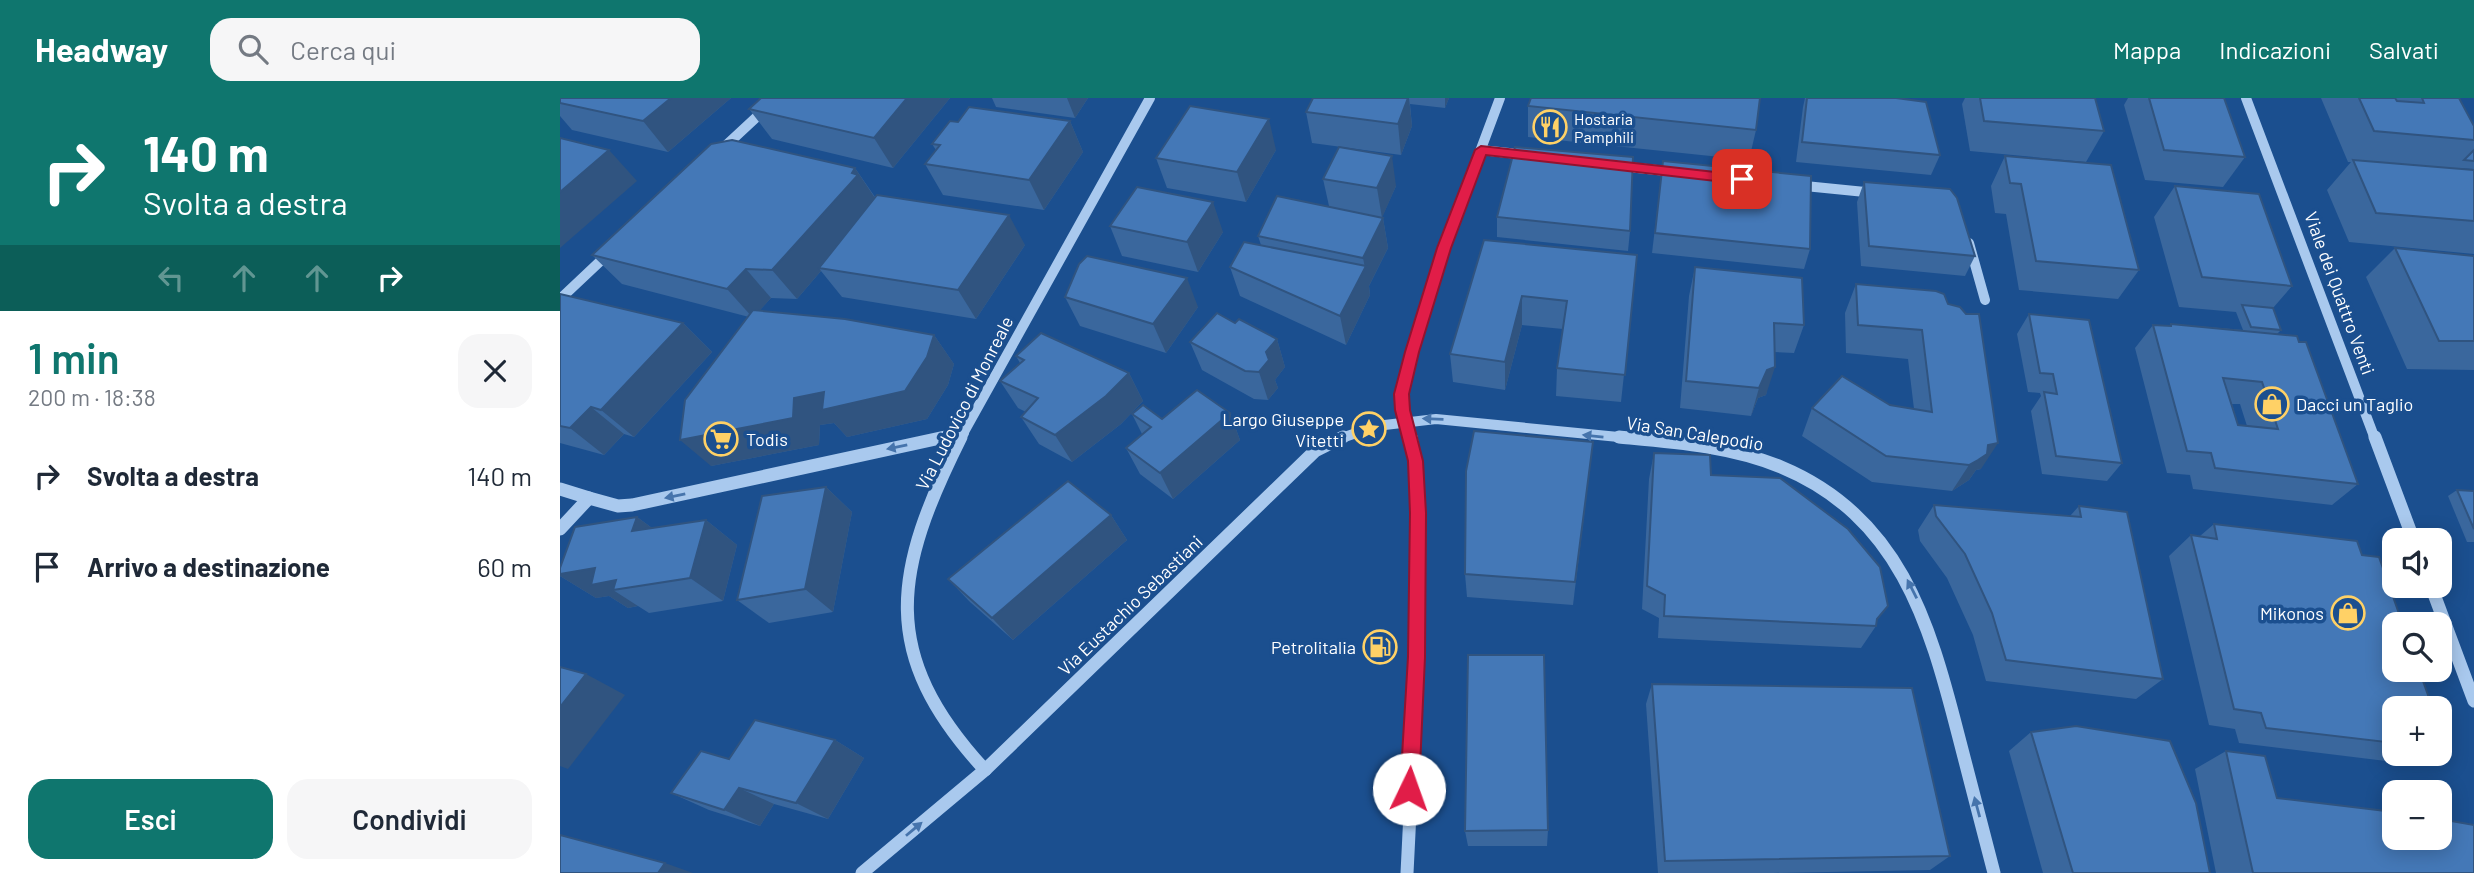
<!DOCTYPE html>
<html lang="it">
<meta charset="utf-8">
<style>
body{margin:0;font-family:Barlow,sans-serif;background:#f6f6f7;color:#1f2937;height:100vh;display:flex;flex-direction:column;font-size:26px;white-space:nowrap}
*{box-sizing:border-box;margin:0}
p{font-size:23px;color:#747a83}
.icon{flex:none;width:38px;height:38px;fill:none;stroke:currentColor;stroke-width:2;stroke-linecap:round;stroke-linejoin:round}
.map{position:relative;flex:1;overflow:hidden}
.panel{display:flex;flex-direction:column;background:#fff;width:560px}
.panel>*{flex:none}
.top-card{background:#0f766e;color:#fff;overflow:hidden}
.fabs{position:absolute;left:1822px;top:430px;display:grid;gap:14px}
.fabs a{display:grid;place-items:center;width:70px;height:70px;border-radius:14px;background:#fff;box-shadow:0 4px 18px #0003;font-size:35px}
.pin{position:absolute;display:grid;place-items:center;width:60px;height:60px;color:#fff;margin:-30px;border-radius:14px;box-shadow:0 4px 10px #0006}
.me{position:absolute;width:77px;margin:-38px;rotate:3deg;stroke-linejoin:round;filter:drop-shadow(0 0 5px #0008)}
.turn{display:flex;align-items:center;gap:24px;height:147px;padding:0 28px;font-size:32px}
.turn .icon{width:91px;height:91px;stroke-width:2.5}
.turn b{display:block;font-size:49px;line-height:60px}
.lanes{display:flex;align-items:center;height:66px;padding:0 28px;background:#0003;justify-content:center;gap:35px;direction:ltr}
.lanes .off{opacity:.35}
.round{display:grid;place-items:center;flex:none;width:74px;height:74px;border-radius:21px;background:#f6f6f7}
.overview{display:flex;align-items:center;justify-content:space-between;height:119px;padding:0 28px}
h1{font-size:42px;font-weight:600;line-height:52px;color:#0f766e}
.button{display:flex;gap:14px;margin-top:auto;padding:14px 28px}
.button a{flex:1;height:80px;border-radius:21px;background:#0f766e;color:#fff;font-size:28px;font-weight:600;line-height:80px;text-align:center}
.button a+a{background:#f6f6f7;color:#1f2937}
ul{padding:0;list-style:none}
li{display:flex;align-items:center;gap:21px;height:91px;padding:0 28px}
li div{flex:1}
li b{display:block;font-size:26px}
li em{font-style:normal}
header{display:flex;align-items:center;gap:42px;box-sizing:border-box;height:98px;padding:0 35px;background:#0f766e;color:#fff}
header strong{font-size:33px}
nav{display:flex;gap:38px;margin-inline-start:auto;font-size:24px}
.search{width:490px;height:63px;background:#f6f6f7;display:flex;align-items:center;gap:18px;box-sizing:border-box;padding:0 24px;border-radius:21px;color:#747a83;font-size:26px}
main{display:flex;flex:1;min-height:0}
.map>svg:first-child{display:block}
</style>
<header>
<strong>Headway</strong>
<div class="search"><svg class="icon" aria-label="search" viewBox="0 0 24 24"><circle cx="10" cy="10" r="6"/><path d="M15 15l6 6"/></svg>Cerca qui</div>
<nav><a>Mappa</a><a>Indicazioni</a><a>Salvati</a></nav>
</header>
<main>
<section class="panel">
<div class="top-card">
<div class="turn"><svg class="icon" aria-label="right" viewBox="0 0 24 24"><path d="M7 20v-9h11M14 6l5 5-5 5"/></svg><div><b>140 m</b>Svolta a destra</div></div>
<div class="lanes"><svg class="icon off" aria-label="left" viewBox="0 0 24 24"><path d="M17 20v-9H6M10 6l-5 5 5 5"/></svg><svg class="icon off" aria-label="ahead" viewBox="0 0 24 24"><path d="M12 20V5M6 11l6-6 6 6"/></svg><svg class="icon off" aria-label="ahead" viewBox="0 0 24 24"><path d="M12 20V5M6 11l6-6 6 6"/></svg><svg class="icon" aria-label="right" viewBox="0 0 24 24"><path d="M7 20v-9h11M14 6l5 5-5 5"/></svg></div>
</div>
<div class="overview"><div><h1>1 min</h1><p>200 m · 18:38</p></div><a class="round"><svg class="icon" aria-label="close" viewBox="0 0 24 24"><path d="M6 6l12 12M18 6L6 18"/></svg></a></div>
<ul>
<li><svg class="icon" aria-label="right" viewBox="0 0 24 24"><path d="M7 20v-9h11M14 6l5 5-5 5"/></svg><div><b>Svolta a destra</b></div><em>140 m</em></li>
<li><svg class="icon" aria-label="arrive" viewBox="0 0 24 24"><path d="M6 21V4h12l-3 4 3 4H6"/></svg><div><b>Arrivo a destinazione</b></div><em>60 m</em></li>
</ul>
<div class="button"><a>Esci</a><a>Condividi</a></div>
</section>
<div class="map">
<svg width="1914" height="775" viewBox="0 0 1914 775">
<rect width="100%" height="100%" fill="#1b4f8f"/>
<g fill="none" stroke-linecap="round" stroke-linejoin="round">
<g stroke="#a9c9ee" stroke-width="10">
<path d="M1686,0l129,341"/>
<path d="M921,52l46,5"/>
<path d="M160,53l57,-53"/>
<path d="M1058,68l58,6"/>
<path d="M1235,87l80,8"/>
<path d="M1409,145l16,57"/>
<path d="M0,201l51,-48"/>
<path d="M377,341l27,-6"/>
<path d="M400,341l190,-341"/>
<path d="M779,341l37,-13 60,-7 203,20"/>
<path d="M851,341l-9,-45 10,-42 32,-104 56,-150"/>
</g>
<g stroke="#a9c9ee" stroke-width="13">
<path d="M401,339c-67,134 -84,216 24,333"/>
<path d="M1059,339c54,5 111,9 162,30 118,49 148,154 177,267 12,46 24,93 36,139"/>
<path d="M1815,339l39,104"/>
<path d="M0,391l29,9 -29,31"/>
<path d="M29,400l29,8 14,-1 313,-68"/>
<path d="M1871,488l43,115"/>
<path d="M302,775l123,-103 330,-319 28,-14"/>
<path d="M847,775c5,-98 10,-195 11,-293 0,-47 3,-96 -7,-143"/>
</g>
</g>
<g fill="#3a679d" fill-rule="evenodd">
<path d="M0,0h171l-63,54 -96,-22 -12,-14z"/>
<path d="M201,0h189l-57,70 -121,-29 -23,-30z"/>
<path d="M432,0h96l-13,20 -79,-11z"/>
<path d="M753,0h136l-4,10 -35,-4 2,22 -11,29 -89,-12 -6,-31z"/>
<path d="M1245,0h91l44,57 -9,20 -135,-13 7,-55z"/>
<path d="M1405,0h130l9,33 -18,31 -116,-11 -8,-47z"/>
<path d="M1568,0h21l96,59 -22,30 -78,-7 -21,-75z"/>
<path d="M1761,0h138l15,28v43l-17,-1 -1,1 18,1v84l-125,-12 -22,-52 24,-28h-3z"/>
<path d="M968,8l228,24 -7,30 -221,-23z"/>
<path d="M510,23l13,31 -39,58 -101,-15 -18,-31 11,-14 -4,-6 26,-22z"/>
<path d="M716,52l-30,52 -79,-14 -11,-30z"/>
<path d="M1445,58l134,114 -21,29 -99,-9 -13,-76 -11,-1 -4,-27z"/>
<path d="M1103,63l147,88 -6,20 -152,-16z"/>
<path d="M295,70l20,29 150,48 -49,74 -134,-22 -21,-26 -24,28 -26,-1 -12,13 175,24 20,29 -6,21 -21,34 -80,18 -13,-14 -14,2 -1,20 -108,21 38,-149 -127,-33 -30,-29z"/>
<path d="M763,81l73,7 -14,31 1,1 5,30 -19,38 1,9 -24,50 -106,-49 -10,-29 31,-22 -3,-9 71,-30z"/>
<path d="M1304,84l111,74 -10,20 -104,-10 -4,-64z"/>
<path d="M1615,88l117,100 -19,22 8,22 -4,4 81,150 -26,21 -139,-16 -3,-14 -23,-2 -32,-125 18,-23 16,1 2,-2 72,6 -7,-18 -57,-5 -25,-90zM1672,306h8l7,22 -9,-1z"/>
<path d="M937,119l133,14 -2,20 -131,-14z"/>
<path d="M550,128l113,6 -25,40 -76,-16z"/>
<path d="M924,142l153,15 -16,147 -65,-6 1,-28 6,-39 -41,-4 -17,65 -52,-8 -3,-28z"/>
<path d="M1835,150l79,8v114l-67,-1 -41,-92z"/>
<path d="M1135,169l109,58 -10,28 -20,-1 -8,43 -8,3 -7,18 -71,-8 9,-112z"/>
<path d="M1296,186l80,7 45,178 -5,1 -7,10 -17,11 -80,-9 -70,-46 10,-28 78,-3 24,4 -6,-50 -62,-6 -1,-40z"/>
<path d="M0,196l123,29 29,29 -78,85 -10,-3 -20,21 -44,-12z"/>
<path d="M505,199l133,10 -32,46 -86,-27z"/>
<path d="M1469,216l93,149 -15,18 -65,-7 -11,-63 10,-15 -1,-3 -12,-1 -11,-58z"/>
<path d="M675,225l42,16 8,28 -10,13 3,8 -10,12 -14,-1 -52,-29 -12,-28z"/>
<path d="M456,258l113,17 14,28 -22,23 -49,38 -33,-18 -18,-27 5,-5 -8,-4 -18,-27 20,-18z"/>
<path d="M670,315l10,27 -67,59 -33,-25 -14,-26 16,-14 -10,-20 30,5z"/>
<path d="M1033,344l-20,163 -106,-8 -2,-23z"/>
<path d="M1094,355l57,22 165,151 -15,22 -203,-10 1,-20 -17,-9 7,-130z"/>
<path d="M266,389l26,25 -19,100 -64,11 -32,-23z"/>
<path d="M1897,392l17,1v51h-7l-19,-46z"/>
<path d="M1374,407l136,11 9,-10 84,173 -27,20 -150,-18 -13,-46 -26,-57 -27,-37 -2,-11z"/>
<path d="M551,417l16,25 -114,100 -43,-38 -22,-23z"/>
<path d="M77,419l15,11 54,-8 31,25 -14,56 -74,12 -11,-7 -10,2 -19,-12 -13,2 -36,-22v-8z"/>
<path d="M1654,426l180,185v45h17l-17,8 -155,-19 -4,-14 -26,-4 -40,-169 22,-21 9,1z"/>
<path d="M1092,586l298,172 -20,14 -157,3h-115l-12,-169z"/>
<path d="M1471,634l179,141h-167l-34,-122z"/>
<path d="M275,642l29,18 -36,61 -54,-15 -14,22 -51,-16 -38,-17 58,-34z"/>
<path d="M1666,653l51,47 197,75h-258l-21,-104z"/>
<path d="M988,732l-1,16h-79l-3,-15z"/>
</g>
<g fill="#305480">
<path d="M111,0h60l-63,54 -25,-31z"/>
<path d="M347,0h43l-57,70 -19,-30z"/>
<path d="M507,0h21l-13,20z"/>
<path d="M848,0h1l3,28 -11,29 -3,-31z"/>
<path d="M885,0h4l-4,10z"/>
<path d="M709,21l7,31 -30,52 -9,-30z"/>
<path d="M510,23l13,31 -39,58 -15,-30z"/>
<path d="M49,52l28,31 -77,67v-57z"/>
<path d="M832,58l4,30 -14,32 -5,-30z"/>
<path d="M295,70l20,30 -56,70 2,3 -24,28 -25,-29z"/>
<path d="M653,104l10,30 -25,40 -11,-30z"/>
<path d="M449,117l16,30 -49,74 -18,-29z"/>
<path d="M823,120l5,30 -19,38 1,9 -24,50 -6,-29 25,-48 -2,-10z"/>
<path d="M186,171l25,29 -18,20 -26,-29z"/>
<path d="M627,180l11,29 -32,46 -13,-29z"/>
<path d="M962,198v29l-17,65v-28z"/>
<path d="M123,225l29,29 -78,85 -33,-27z"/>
<path d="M374,237l20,29 -6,21 -21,34 -80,18 -13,-14 -14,2 -1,20 -108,21 -31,-26 114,-42z"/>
<path d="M717,241l8,28 -10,13 3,8 -10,12 -9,-28 7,-20z"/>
<path d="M1215,269l-9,28 -8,3 -7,18 8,-28 8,-18z"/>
<path d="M569,275l14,28 -22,23 -49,38 -17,-27z"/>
<path d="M31,309l33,27 -20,21 -34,-27z"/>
<path d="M670,315l10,27 -67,59 -13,-26z"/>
<path d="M1438,345l-17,26 -5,1 -7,10 -17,11 17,-26 19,-20z"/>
<path d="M266,389l26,25 -19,100 -28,-23z"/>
<path d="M551,417l16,25 -114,100 -21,-22z"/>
<path d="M77,419l34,25 -39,-11z"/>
<path d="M146,422l31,25 -14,56 -33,-23z"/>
<path d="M35,470l21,12 -3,10 25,16 -10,2 -19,-12 -13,2 -36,-22v-2z"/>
<path d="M26,576l39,21 -57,74 -8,-3v-59z"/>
<path d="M275,642l29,18 -36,61 -32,-16z"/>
<path d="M179,690l35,16 -14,22 -36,-16z"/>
<path d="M105,765l28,10h-35z"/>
</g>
<g fill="#4478b7" stroke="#305480" stroke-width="2" fill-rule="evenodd">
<path d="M0,0h111l-28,23 -83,-18z"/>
<path d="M201,0h146l-33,40 -125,-29z"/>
<path d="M753,0h95l-10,26 -92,-12z"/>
<path d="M971,0h229l-4,32 -228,-24z"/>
<path d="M1247,0h89l30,4 14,53 -138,-13z"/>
<path d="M1420,0h115l9,33 -120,-10z"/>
<path d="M1589,0h75l21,59 -81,-7z"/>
<path d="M1799,0h36l2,3 27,2 -2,-5h37l15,28v14l-100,-9z"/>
<path d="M630,8l79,13 -32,53 -81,-14z"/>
<path d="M409,9l101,14 -41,59 -104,-16 15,-19 -8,-1 18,-23 8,1z"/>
<path d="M0,40l49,12 -49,42z"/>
<path d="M172,42l123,28 -3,5 6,2 -86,95 -26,-1 -19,20 -135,-34 119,-111z"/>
<path d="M779,49l53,9 -15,32 -54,-9z"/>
<path d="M955,49l118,10 -3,74 -133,-14z"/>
<path d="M1914,52v11l-10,-1z"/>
<path d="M1445,58l106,9 28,105 -103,-9 -15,-77 -11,-1z"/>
<path d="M1793,62l121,10v51l-98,-8z"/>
<path d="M1103,63l148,15 -1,73 -155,-16z"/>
<path d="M1304,84l86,7 7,9 18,58 -106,-10z"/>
<path d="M1615,88l84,8 33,92 -90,-9z"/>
<path d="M577,89l76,15 -26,40 -77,-16z"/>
<path d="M317,97l132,20 -51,75 -139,-22z"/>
<path d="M717,98l106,22 -20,40 -105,-22z"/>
<path d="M924,142l153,15 -12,120 -68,-7 10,-67 -45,-5 -17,66 -55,-8z"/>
<path d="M684,144l122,24 -26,50 -110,-49z"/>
<path d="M1835,150l79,8v85h-35z"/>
<path d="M527,158l100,22 -34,46 -88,-27 14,-33z"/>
<path d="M1135,169l107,11 2,47 -30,-2 1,44 -8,3 -8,18 -73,-7z"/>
<path d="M1296,186l80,7 8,3 4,10 12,3 6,7h13l19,129 -10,2 -1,9 -9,6 -9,5 -83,-9 -74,-48 30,-32 48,29 42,7 -10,-82 -64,-5z"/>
<path d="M0,196l123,29 -82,87 -10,-3 -21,21 -10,-2z"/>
<path d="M1682,207l31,3 8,22 -30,-3z"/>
<path d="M193,212l92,9 89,16 -7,22 -22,34 -83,19 2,-18 -30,6 -1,20 -113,22 5,-40z"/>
<path d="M657,215l18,10 4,-4 38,20 -11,13 3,8 -10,12 -14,-1 -55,-29z"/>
<path d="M1469,216l60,6 33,143 -66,-7 -12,-64 13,2 -4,-20 -13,-1z"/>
<path d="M1611,226l126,12 2,6h7l52,142 -143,-16 -4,-15 -24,-2 -34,-126 18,1zM1663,280l39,4 16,47 -40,-4z"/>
<path d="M481,235l88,40 -23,23 -51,39 -34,-18 17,-19 -38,-17 24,-21 -8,-4z"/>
<path d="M637,292l33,23 -70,60 -34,-25 25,-21 -19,-13 11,-9 19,14z"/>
<path d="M914,333l119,11 -18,140 -110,-8 1,-103z"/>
<path d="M1094,355l56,2 1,20 69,3 68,51 32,38 8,39 -11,13 -1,7 -212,-10 1,-21 -18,-9z"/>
<path d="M508,383l43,34 -119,103 -44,-39z"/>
<path d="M266,389l-21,102 -68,11 25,-104z"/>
<path d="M1897,392l17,1v38z"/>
<path d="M1374,407l147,12 -2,-11 48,6 36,167 -157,-19 -14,-47 -27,-59 -29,-38z"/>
<path d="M77,419l-5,14 74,-11 -16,58 -77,12 3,-10 -25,5 4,-17 -35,6v-6l15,-41z"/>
<path d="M1654,426l143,17 5,14 17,2 24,68h-9v45h25l14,39h-39v34l-128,-15 -5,-15 -27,-4 -43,-174 26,4z"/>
<path d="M908,557h76l4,175 -83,1z"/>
<path d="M0,569l26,7 -26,33z"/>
<path d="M1092,586l260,4 38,168 -285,5z"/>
<path d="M195,622l80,20 -39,63 -57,-15 -15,22 -53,-17 30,-42 28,8z"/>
<path d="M1516,628l94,15 26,62 14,70h-137l-42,-141z"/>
<path d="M1666,653l39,5 12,42 117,14v26h46v-19l34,6v48h-221z"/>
<path d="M0,737l105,28 -7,10h-98z"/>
</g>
<defs><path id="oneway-solid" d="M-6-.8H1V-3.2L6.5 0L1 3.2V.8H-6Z" transform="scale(1.75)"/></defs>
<g fill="#4674ac">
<use href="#oneway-solid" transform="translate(873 321) rotate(-178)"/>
<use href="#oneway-solid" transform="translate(1033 338) rotate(-174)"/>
<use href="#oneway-solid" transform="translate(337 349) rotate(168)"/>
<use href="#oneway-solid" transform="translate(115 398) rotate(168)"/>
<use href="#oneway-solid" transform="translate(1352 491) rotate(-117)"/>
<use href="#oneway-solid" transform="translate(1417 709) rotate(-105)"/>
<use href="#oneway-solid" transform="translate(354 731) rotate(-40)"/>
</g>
<path fill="#e11d48" stroke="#92132f" stroke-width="2" d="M921,48l261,29 6,4 -6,5 -256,-29 -35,93 -32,104 -10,42 1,16 13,51 3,52 -1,144 -6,132 -3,6 -7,3 -6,-3 -3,-6 8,-132 2,-144 -2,-52 -13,-51 -1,-16 11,-42 32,-104 38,-98z"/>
<defs>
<symbol id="restaurant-ring" viewBox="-11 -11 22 22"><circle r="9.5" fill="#1b4f8f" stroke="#ffd166" stroke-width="1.5"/><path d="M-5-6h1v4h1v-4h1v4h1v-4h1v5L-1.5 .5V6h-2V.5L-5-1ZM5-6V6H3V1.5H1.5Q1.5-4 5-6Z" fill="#ffd166"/></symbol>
<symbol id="shop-ring" viewBox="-11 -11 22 22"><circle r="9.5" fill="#1b4f8f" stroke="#ffd166" stroke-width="1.5"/><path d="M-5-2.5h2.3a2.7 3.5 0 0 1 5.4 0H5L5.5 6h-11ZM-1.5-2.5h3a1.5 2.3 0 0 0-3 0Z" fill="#ffd166"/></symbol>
<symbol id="sight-ring" viewBox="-11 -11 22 22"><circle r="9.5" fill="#1b4f8f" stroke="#ffd166" stroke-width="1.5"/><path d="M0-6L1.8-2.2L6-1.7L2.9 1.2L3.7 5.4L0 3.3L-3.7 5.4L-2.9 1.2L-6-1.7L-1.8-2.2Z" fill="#ffd166"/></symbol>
<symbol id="supermarket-ring" viewBox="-11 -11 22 22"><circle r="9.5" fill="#1b4f8f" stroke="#ffd166" stroke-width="1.5"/><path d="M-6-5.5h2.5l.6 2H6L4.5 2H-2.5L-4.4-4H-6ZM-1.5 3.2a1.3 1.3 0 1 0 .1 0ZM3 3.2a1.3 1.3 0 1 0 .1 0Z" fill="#ffd166"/></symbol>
<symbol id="fuel-ring" viewBox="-11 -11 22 22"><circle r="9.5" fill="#1b4f8f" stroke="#ffd166" stroke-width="1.5"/><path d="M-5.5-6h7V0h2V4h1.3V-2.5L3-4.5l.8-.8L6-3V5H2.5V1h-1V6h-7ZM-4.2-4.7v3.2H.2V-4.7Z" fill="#ffd166"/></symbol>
</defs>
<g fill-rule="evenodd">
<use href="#restaurant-ring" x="971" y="10" width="38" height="38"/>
<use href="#shop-ring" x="1693" y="287" width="38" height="38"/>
<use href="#sight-ring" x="790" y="312" width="38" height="38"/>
<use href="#supermarket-ring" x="142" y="322" width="38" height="38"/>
<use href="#shop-ring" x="1769" y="496" width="38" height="38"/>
<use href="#fuel-ring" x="801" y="530" width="38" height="38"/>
</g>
<g text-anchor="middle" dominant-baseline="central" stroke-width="7" stroke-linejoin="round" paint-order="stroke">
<g font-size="16" fill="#fff" stroke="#1b4f8f" text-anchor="start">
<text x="1014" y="20">Hostaria<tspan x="1014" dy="18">Pamphili</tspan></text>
</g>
<g font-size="18" fill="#fff" stroke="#1b4f8f">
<text transform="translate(1780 195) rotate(70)">Viale dei Quattro Venti</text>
<text transform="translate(404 305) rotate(-63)">Via Ludovico di Monreale</text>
<text transform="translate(1135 335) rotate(9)">Via San Calepodio</text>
<text transform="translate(570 507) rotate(-44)">Via Eustachio Sebastiani</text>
</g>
<g font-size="18" fill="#fff" stroke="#1b4f8f" text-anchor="end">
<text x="1736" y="306" text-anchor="start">Dacci un Taglio</text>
<text x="784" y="321">Largo Giuseppe<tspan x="784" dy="21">Vitetti</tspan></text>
<text x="186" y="341" text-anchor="start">Todis</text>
<text x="1764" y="515">Mikonos</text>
<text x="796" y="549">Petrolitalia</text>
</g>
</g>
</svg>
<div class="fabs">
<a><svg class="icon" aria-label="sound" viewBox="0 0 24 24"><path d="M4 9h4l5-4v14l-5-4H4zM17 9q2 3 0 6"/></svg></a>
<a><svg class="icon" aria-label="search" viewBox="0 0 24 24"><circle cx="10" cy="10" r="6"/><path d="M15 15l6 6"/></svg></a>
<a>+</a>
<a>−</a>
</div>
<div class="pin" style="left:1182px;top:81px;background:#d93025"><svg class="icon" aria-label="arrive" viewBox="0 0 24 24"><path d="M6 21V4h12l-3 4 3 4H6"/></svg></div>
<svg class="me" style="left:849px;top:691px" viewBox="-20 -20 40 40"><circle r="19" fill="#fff"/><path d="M0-13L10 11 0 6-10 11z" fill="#e11d48"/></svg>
</div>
</main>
